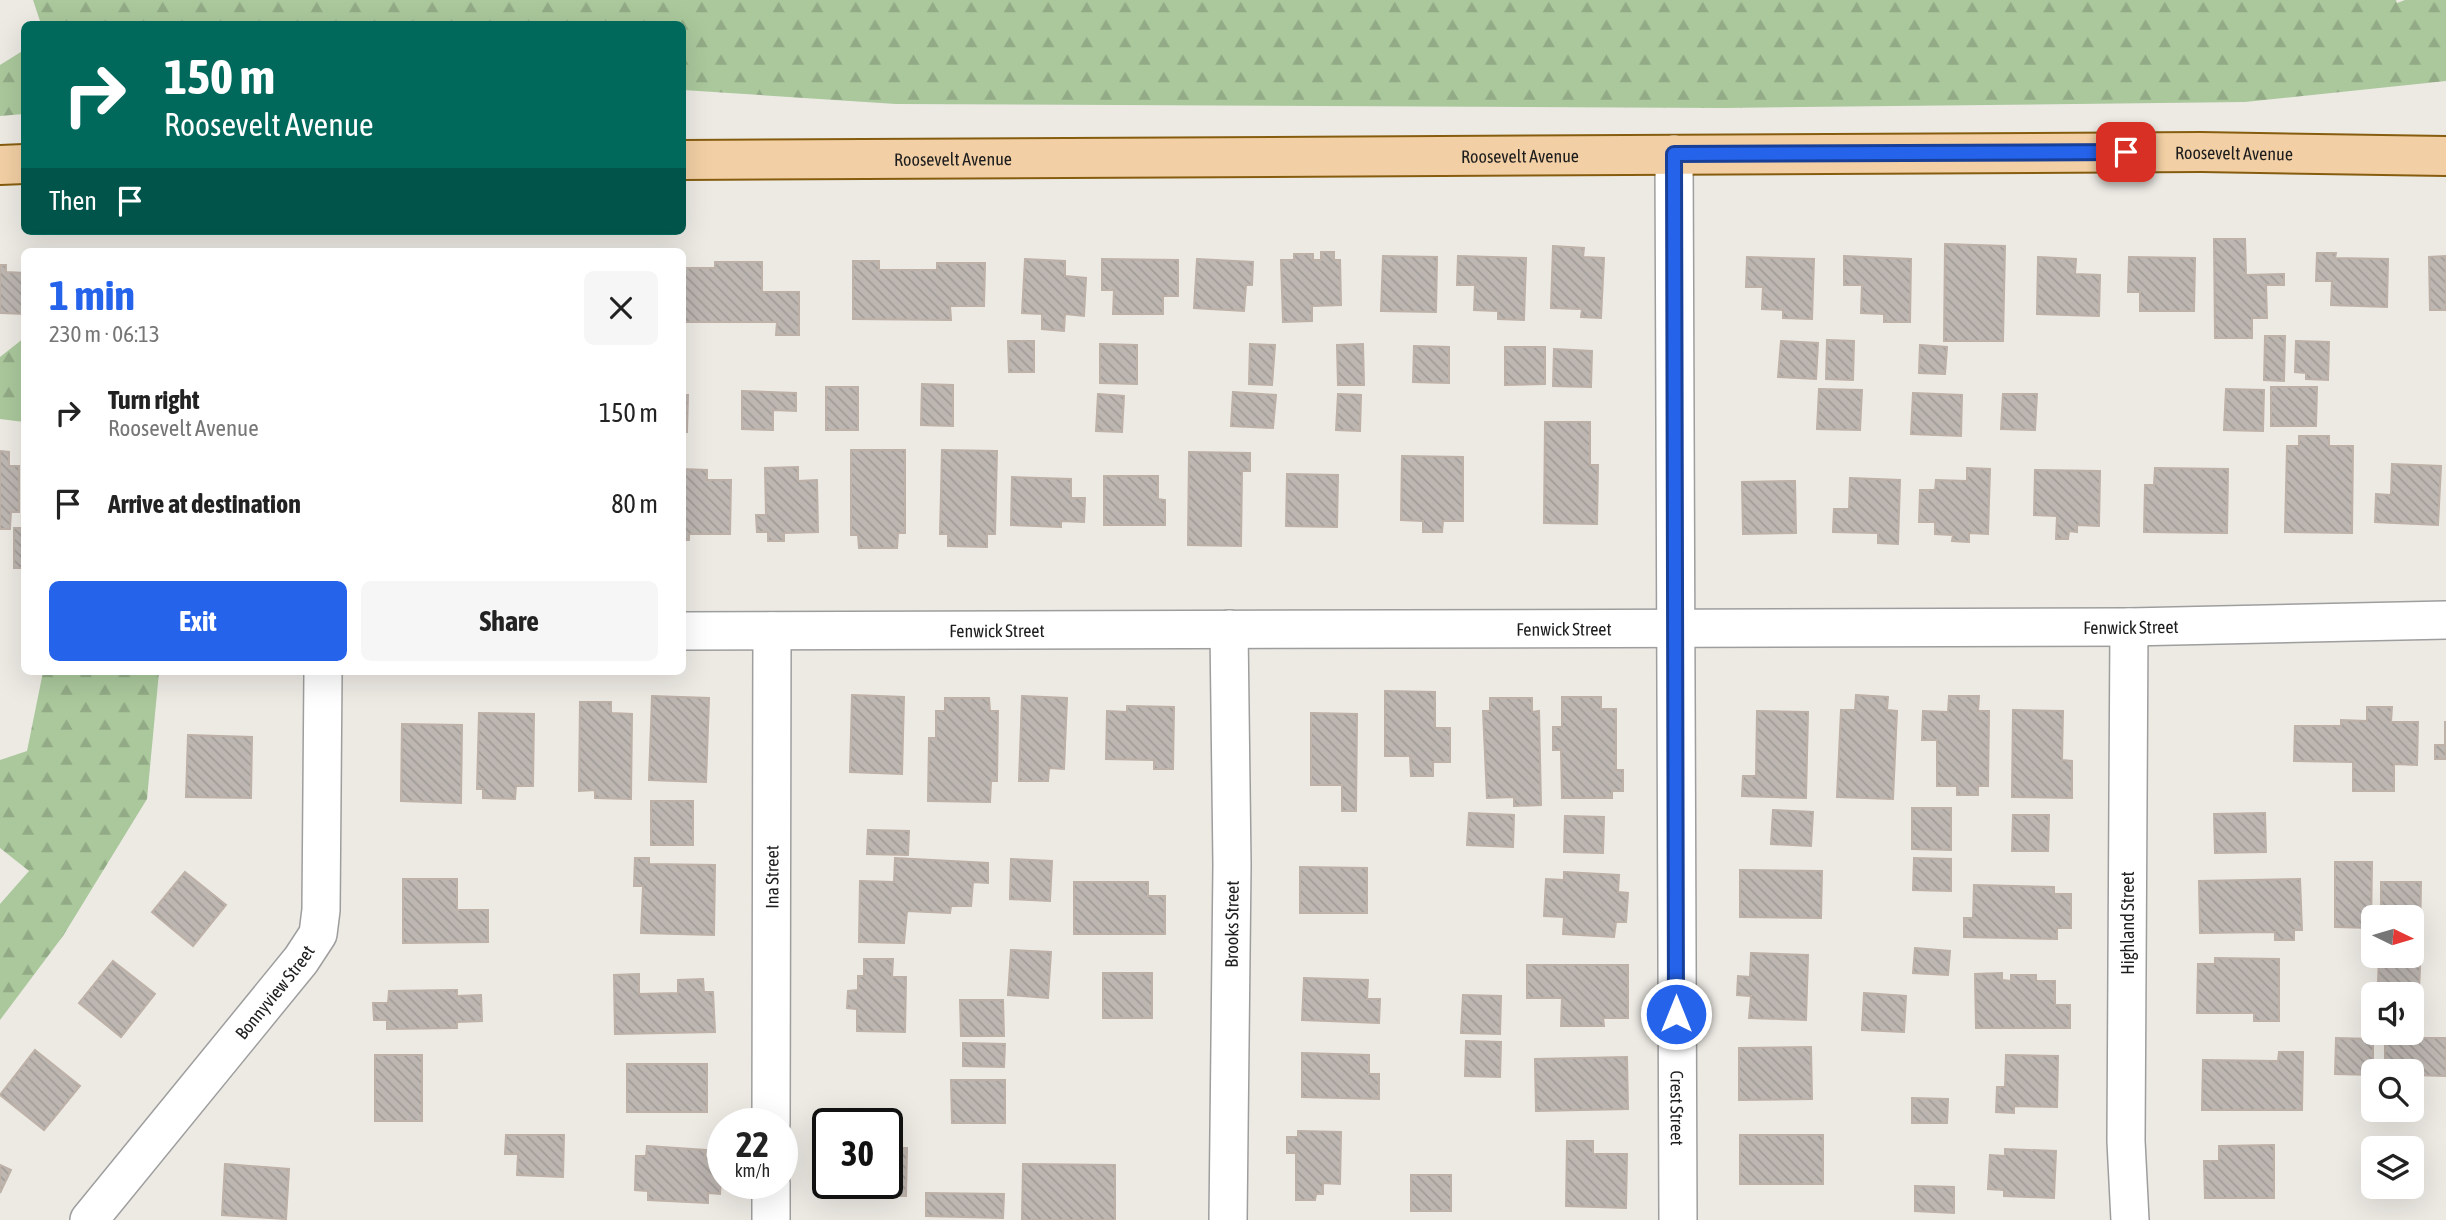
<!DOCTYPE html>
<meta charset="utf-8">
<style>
body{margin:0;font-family:"Asap Condensed",sans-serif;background:#f6f6f6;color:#222;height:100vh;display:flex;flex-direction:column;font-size:26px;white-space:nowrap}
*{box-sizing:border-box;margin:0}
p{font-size:23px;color:#767676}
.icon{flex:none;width:38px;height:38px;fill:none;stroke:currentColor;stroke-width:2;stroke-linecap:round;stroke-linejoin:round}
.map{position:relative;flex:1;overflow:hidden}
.side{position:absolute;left:21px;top:248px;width:665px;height:427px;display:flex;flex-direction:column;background:#fff;border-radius:10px;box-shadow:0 7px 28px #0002}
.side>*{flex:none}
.hud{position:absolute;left:21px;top:21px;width:665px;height:214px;border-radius:10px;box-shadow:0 7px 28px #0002;background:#00695c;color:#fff;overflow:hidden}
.needle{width:46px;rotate:95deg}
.tools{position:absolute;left:2361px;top:905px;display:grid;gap:14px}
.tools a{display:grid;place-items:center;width:63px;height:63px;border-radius:10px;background:#fff;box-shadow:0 7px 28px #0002;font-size:35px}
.speed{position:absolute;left:707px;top:1108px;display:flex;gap:14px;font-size:35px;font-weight:700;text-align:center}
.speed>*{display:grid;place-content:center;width:91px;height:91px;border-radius:50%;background:#fff;box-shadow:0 7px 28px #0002;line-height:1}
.speed small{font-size:18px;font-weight:400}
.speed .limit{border:4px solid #111;border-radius:10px;background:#fff;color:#111}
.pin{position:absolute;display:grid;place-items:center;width:60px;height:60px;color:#fff;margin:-30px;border-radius:14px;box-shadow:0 4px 10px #0006}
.me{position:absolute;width:77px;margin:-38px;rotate:0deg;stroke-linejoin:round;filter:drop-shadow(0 0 5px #0008)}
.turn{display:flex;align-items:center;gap:24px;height:147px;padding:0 28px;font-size:32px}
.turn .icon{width:91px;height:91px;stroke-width:2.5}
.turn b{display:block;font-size:49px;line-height:60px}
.then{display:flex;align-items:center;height:66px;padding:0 28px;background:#0003;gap:14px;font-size:26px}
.round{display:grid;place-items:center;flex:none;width:74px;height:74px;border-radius:10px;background:#f6f6f6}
.headline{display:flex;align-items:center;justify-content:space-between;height:119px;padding:0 28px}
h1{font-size:42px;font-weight:700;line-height:52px;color:#2563eb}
.primary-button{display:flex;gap:14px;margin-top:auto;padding:14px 28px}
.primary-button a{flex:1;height:80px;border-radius:10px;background:#2563eb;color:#fff;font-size:28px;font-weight:700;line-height:80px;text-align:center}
.primary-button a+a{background:#f6f6f6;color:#222}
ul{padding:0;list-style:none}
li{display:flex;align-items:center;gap:21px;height:91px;padding:0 28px}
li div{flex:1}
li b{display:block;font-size:26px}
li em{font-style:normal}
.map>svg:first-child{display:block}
</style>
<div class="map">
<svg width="2446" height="1220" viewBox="0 0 2446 1220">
<defs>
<pattern id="forest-firs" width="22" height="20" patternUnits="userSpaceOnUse" patternTransform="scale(1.75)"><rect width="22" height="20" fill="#aac89c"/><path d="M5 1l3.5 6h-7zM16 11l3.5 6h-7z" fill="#92ab86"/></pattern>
<pattern id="building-back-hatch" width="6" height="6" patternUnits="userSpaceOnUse" patternTransform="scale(1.75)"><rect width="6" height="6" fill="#bdb6b1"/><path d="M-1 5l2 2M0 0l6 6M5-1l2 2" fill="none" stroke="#a29c98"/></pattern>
</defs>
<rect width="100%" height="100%" fill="#edeae4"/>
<g fill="url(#forest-firs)">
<path d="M33,0h2363l1,3 8,-3h41v81l-201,21 -522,6 -827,-4 -213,-14 -1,-66h-641z"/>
<path d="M24,50v64l-24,2v-51z"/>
<path d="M24,338v84l-24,-3v-62z"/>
<path d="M43,672h116l-12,127 -84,137 -63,84v-116l29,-33 -29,-23v-88l27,-9z"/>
</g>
<g fill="url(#building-back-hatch)" stroke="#bdb1a8" stroke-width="2">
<path d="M2214,239h31l1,36 38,-1v11h-18l1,33h-15v20h-37z"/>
<path d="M1945,244l60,2 -2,95h-59z"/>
<path d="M1553,246l31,2 -1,9 21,1 -3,60 -20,-1 1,-8 -31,-1z"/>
<path d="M1321,252h13v8h6l1,45 -29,1v15l-29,1 -2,-62h13v-6h19v6h8z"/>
<path d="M2317,253h19l-1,5 53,1 -1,48 -56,-2 1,-24h-16z"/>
<path d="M1383,256l54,1 -1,55 -55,-1z"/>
<path d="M1458,256l68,2 -2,62 -26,-1v-8l-24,-1 1,-25h-18z"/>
<path d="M1844,256l67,3 -1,63h-26v-8l-23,-1 1,-28h-18z"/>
<path d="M2446,256v54h-16l-1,-53z"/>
<path d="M1747,257l67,2 -2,60 -29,-1v-8l-21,-1 1,-22h-17z"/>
<path d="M2038,257l38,2 -1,15 25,1 -1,41 -62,-2z"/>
<path d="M2129,257l66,1 -1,53h-54v-19h-12z"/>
<path d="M1025,259l40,2v15l21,2 -2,38 -19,-2 -1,17 -22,-2v-15l-20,-1z"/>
<path d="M1102,259l76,1v36h-15v18h-50l1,-24h-12z"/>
<path d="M1197,259l56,3 -1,23h-6l-2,26 -50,-3z"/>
<path d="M853,261h26v9h58v-7h48l-1,43h-34l1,14 -98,-1z"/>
<path d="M715,262h47v30h37v43h-23l1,-13h-94l-1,-54h33z"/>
<path d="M0,265h6v7l18,1v41l-24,-1z"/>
<path d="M2265,336h20l-1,45 -20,-1z"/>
<path d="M1827,340l27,1 -1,39 -27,-1z"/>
<path d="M1008,341h26v31h-25z"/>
<path d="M1781,341l37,2 -2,36 -38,-2z"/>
<path d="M2296,341l33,1 -1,38 -22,-1v-6l-11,-1z"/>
<path d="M1100,344l37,1v39l-37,-1z"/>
<path d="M1250,344l25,1 -3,40 -23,-1z"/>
<path d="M1363,344l1,41h-26l-1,-40z"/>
<path d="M1920,345l27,2 -2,27 -26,-1z"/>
<path d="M1414,346l35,1v36l-36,-1z"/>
<path d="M1505,347h40v37l-40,1z"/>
<path d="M1554,349l38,2 -1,36 -38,-1z"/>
<path d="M922,384l31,1v41l-32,-1z"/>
<rect x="826" y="387" width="32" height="43"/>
<path d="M2271,387h46l-1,39h-45z"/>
<path d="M1819,389l43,1 -2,40 -43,-1z"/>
<path d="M2226,389l38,1 -1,41 -39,-1z"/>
<path d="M742,391l54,2v18l-23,-1v20l-31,-1z"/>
<path d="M1233,392l43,3 -3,33 -42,-2z"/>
<path d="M1913,393l49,2 -1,41 -50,-2z"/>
<path d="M1098,394l26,2 -2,36 -26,-1z"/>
<path d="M1338,394l23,1 -1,36 -24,-1z"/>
<path d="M2003,394h34l-2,36 -34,-1z"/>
<path d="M682,395h6l-1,37h-5z"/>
<path d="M1545,422h45v43h8l-1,59 -53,-1z"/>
<path d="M2299,436h30v10h24l-1,87 -67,-1 2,-86h12z"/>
<path d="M851,450h54v83h-7l-1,15h-38l-1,-13h-7z"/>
<path d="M942,450l55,1 -2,83h-8v13l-39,-1v-12h-8z"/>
<path d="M0,451l9,1v14h10v46h-8l-1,17h-10z"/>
<path d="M1189,452l61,1v18h-8l-1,75 -53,-1z"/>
<path d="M1402,456l61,1v64h-20l-1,11h-19v-11l-22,-1z"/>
<path d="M2392,464l49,2 -3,59 -63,-3 1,-28 15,1z"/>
<path d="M798,467v14l19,-1 1,52 -34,1v8h-16v-9h-11l-1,-17h10l-1,-47z"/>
<path d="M1967,468l23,1 -2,65 -19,-1v9l-17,-1 1,-6 -18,-1v-12h-16l1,-32h15l1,-10 31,1z"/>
<path d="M2155,468l73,1 -1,64 -83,-1 1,-47h9z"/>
<path d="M682,469l25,1v10h24l-1,54h-41v6h-7z"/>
<path d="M2035,470l65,1 -1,55 -22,-1v7l-8,-1 -1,8h-12l1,-23 -23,-1z"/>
<path d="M1287,474l51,1 -1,52 -51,-1z"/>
<path d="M1104,476h54v23l7,1v25h-61z"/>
<path d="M1012,477l59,2v19h14l-1,24 -23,-1v6l-50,-2z"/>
<path d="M1850,478l50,2 -2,64 -20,-1v-10l-45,-1 1,-23h15z"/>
<path d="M1795,481l1,52 -53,1 -1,-52z"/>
<rect x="14" y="528" width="10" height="40"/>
<path d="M1385,691l50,1v36h15v34h-17v14h-22l-1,-20h-25z"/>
<path d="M852,695l52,2 -2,77 -52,-2z"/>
<path d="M1856,695l32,2 -1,13 10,1 -4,88 -56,-2 4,-87h14z"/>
<path d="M652,696l57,2 -3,84 -57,-2z"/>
<path d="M1022,696l45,2 -3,71 -15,-1 -1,13h-29z"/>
<path d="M1949,696h30l-1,15h11l-1,75h-10v9h-21v-9h-20v-46h-15l1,-29 25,1z"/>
<path d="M1562,697h39v12h15v61h7v21h-11v7h-50l-1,-48h-8v-23h9z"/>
<path d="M945,698h44l1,13h8l-1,70h-6l-1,21 -62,-1 1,-63h7v-27h9z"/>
<path d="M1490,698h42v14l7,-1 2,94 -27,1v-9l-27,1 -4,-87h7z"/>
<path d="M580,702h31v11l21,1 -1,85 -36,-1v-8l-16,1z"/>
<path d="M1127,706l47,1 -1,62h-19v-9l-48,-1 1,-48 20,1z"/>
<path d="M2367,707h25l-1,15h27l-1,43 -23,-1v27h-41v-29l-59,-1 1,-35h46v-6l26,1z"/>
<path d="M2013,710l50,1 -1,49 10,1v37l-60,-1z"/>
<path d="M1757,711l51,1 -2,86 -64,-2 1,-20h13z"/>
<path d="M479,713l55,1 -1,72h-17l-1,13 -32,-1v-9h-6z"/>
<path d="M1311,713l46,1 -1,97h-14v-26h-31z"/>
<path d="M2445,721l1,38h-11v-14h10z"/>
<path d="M402,724l60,1 -1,78 -60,-2z"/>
<path d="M188,735l64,2 -1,61 -65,-1z"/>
<rect x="651" y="801" width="42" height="44"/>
<path d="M1912,808h39v42l-39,-1z"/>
<path d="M1773,810l40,2 -2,34 -40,-2z"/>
<path d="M1469,813l45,2 -1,32 -46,-2z"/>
<path d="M2265,813l1,39 -51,1 -1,-39z"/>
<path d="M2013,815h36l-1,36h-36z"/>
<path d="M1565,816l39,1 -1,36 -39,-1z"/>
<path d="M868,830l41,1 -1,24 -41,-1z"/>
<path d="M635,858h14v6l66,1 -1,70 -73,-2 2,-47h-9z"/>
<path d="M895,858l93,5v20l-15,-1 -2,24h-20l-1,7 -43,-2 -3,32 -45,-1 1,-61 34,1z"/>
<path d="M1914,858l37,1v32l-38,-1z"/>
<path d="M1011,859l41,2 -2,40 -40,-2z"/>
<path d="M2335,862h37l-1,66 -36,-1z"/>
<path d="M1300,867l67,1v45h-67z"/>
<path d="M1740,870l82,1 -1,47 -81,-1z"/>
<path d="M185,872l41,33 -33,41 -41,-34z"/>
<path d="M1564,872l55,3 -1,17 10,1 -2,29h-10l-2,15 -51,-3 1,-17 -20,-1 2,-37 18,1z"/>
<path d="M403,879h54v31h31v32l-85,1z"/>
<path d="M2300,879l2,51h-8v10h-19v-8l-75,1 -1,-52z"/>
<path d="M1074,882h74v14h17v38h-91z"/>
<path d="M2381,882h40l-1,57h-8v-22h-31z"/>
<path d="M1974,885l80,2v7h17v34h-14v11l-93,-2v-19h9z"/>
<path d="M2412,946h9l-2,44 -33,4v-10l-8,-1 1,-27h33z"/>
<path d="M1915,948l35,3 -2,24 -35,-2z"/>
<path d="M1011,950l40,2 -3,46 -40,-3z"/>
<path d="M1751,953l57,2 -2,65 -57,-2 2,-22 -14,-1 1,-19 12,1z"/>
<path d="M2215,958l64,1v62h-25v-8h-57l1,-49h17z"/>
<path d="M864,959h29l-1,18h14l-1,55 -48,-1v-22l-10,-1 1,-17 10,-1v-14h6z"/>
<path d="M113,961l42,33 -34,43 -42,-34z"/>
<path d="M1527,965h101v53h-25l1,8h-43l1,-28h-35z"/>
<rect x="1103" y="973" width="49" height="45"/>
<path d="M2002,973v7l9,1v-6h25v6h19v24h15v23h-94l-1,-54z"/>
<path d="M639,974v20l39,-1v-13l25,-1 1,13h9l2,40 -100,2 -1,-59z"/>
<path d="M1304,978l64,2 -1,19h13l-1,24 -77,-3z"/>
<path d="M457,990v6l24,-1 1,26 -25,1v6l-70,1v-9h-13l-1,-17h15l1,-12z"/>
<path d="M1864,993l42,3 -2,36 -42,-2z"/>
<path d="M1463,995l38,1 -1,38 -39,-1z"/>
<path d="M960,1000h43l1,36h-43z"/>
<path d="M2336,1038l37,1v36l-38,-1z"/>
<path d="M2385,1038h61v38l-34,-1v-4h-27z"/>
<path d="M1466,1041l35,1 -1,35 -35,-1z"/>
<path d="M963,1043l42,1 -1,23 -41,-1z"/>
<path d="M1811,1047l1,52 -73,1v-52z"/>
<path d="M35,1050l45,36 -36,44 -44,-35z"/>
<path d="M2279,1052h24l-1,58h-100l1,-50 75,1z"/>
<path d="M1302,1053l67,2v19h10v25l-77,-2z"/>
<rect x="375" y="1055" width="47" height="66"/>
<path d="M2006,1055l52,1 -1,51 -43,-1v7l-18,-1 1,-25h8z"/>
<path d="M1627,1057l1,52 -92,2 -1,-52z"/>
<rect x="627" y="1064" width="80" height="48"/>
<path d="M951,1080h54v43h-53z"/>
<path d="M1912,1098l36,1 -1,24h-35z"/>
<path d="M1298,1131l43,1 -1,52 -17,-1v11h-7l-1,6h-19v-47h-9v-16h11z"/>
<path d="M506,1135h58l-1,42 -46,-2 1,-21h-13z"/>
<rect x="1740" y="1135" width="83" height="49"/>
<path d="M1567,1141h26v13h34l-1,54 -60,-2z"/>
<path d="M2274,1145v53h-69l-1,-37h15v-15z"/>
<path d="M647,1146l59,4 -1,7 17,1 -2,36 -12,-1v10l-60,-3v-9l-13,-1 1,-34h10z"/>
<path d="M887,1148h20l-1,48 -60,-1 1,-12h40z"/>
<path d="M2005,1149l51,2 -2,47 -50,-2v-6l-16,-1 2,-34 15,1z"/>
<path d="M225,1164l64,5 -3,50 -64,-4z"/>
<path d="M1023,1164l92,1v55h-93z"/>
<path d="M0,1165l11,5 -11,23z"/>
<rect x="1411" y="1175" width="40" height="36"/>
<path d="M1915,1186l39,1v26l-39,-2z"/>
<path d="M926,1193l78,1 -1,24 -77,-2z"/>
</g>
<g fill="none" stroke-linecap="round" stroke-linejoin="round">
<defs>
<g id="street">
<path id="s1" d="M1674,154l4,1066"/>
<path d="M2129,627l-3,514 4,79"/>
<path id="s2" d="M682,631l1447,-4 317,-7"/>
<path id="s3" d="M771,1124l1,-493"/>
<path d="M771,1183v37"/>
<path id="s4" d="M89,1220l212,-260 17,-26 3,-24 2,-238"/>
<path id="s5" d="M1228,1220l4,-355 -3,-236"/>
</g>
<g id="primary">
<path id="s6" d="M682,160l1519,-8 245,4"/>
<path d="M0,165l24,-1"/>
</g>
</defs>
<use href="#street" stroke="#9e9e9e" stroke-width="40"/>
<use href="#primary" stroke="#865d0f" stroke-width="42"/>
<use href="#street" stroke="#fff" stroke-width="37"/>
<use href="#primary" stroke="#f2cfa4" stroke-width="38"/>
</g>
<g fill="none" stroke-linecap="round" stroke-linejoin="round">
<defs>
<path id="route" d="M1676,1014l-2,-860 452,-2"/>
</defs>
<use href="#route" stroke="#184099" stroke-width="18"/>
<use href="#route" stroke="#2563eb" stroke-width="12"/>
</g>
<g text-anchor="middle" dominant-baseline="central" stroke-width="6" stroke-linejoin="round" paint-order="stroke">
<g font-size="18" fill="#1d1d1d" stroke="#fff">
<text stroke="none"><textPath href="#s6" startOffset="1552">Roosevelt Avenue</textPath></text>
<text stroke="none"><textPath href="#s6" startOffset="838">Roosevelt Avenue</textPath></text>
<text stroke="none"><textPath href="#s6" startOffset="271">Roosevelt Avenue</textPath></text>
<text stroke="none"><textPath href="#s2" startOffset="1449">Fenwick Street</textPath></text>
<text stroke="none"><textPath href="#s2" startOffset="882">Fenwick Street</textPath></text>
<text stroke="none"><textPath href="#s2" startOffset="315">Fenwick Street</textPath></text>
<text stroke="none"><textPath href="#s3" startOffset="247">Ina Street</textPath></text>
<text transform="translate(2127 923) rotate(-90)">Highland Street</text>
<text stroke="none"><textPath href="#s5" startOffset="296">Brooks Street</textPath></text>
<text stroke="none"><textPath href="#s4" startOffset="294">Bonnyview Street</textPath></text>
<text stroke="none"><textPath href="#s1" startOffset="954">Crest Street</textPath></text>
</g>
</g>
</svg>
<div class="tools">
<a><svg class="needle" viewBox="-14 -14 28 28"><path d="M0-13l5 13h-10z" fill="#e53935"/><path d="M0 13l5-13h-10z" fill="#767676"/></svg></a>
<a><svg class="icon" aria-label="sound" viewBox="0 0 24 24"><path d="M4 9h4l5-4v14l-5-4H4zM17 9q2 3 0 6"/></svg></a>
<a><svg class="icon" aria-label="search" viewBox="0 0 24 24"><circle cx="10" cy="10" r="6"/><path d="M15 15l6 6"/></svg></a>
<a><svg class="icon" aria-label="layers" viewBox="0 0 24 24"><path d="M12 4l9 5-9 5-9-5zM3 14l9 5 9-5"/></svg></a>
</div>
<div class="speed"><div>22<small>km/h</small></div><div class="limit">30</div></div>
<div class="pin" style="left:2126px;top:152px;background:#d93025"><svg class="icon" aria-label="arrive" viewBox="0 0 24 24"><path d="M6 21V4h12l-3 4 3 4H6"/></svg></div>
<svg class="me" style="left:1676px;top:1014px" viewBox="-20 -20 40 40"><circle r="17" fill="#2563eb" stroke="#fff" stroke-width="3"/><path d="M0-11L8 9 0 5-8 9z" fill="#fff"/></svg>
<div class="hud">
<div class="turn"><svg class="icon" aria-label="right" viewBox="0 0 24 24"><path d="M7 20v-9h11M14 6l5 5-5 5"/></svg><div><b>150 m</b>Roosevelt Avenue</div></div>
<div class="then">Then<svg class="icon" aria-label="arrive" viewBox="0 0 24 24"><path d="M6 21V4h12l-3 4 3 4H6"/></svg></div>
</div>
<section class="side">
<div class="headline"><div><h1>1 min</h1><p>230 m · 06:13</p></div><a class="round"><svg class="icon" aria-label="close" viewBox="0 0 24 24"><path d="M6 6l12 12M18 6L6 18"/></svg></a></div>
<ul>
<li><svg class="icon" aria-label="right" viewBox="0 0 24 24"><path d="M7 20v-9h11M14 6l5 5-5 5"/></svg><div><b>Turn right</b><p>Roosevelt Avenue</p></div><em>150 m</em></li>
<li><svg class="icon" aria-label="arrive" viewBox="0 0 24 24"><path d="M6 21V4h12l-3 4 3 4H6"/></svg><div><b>Arrive at destination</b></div><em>80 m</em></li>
</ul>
<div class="primary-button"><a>Exit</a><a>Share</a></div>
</section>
</div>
